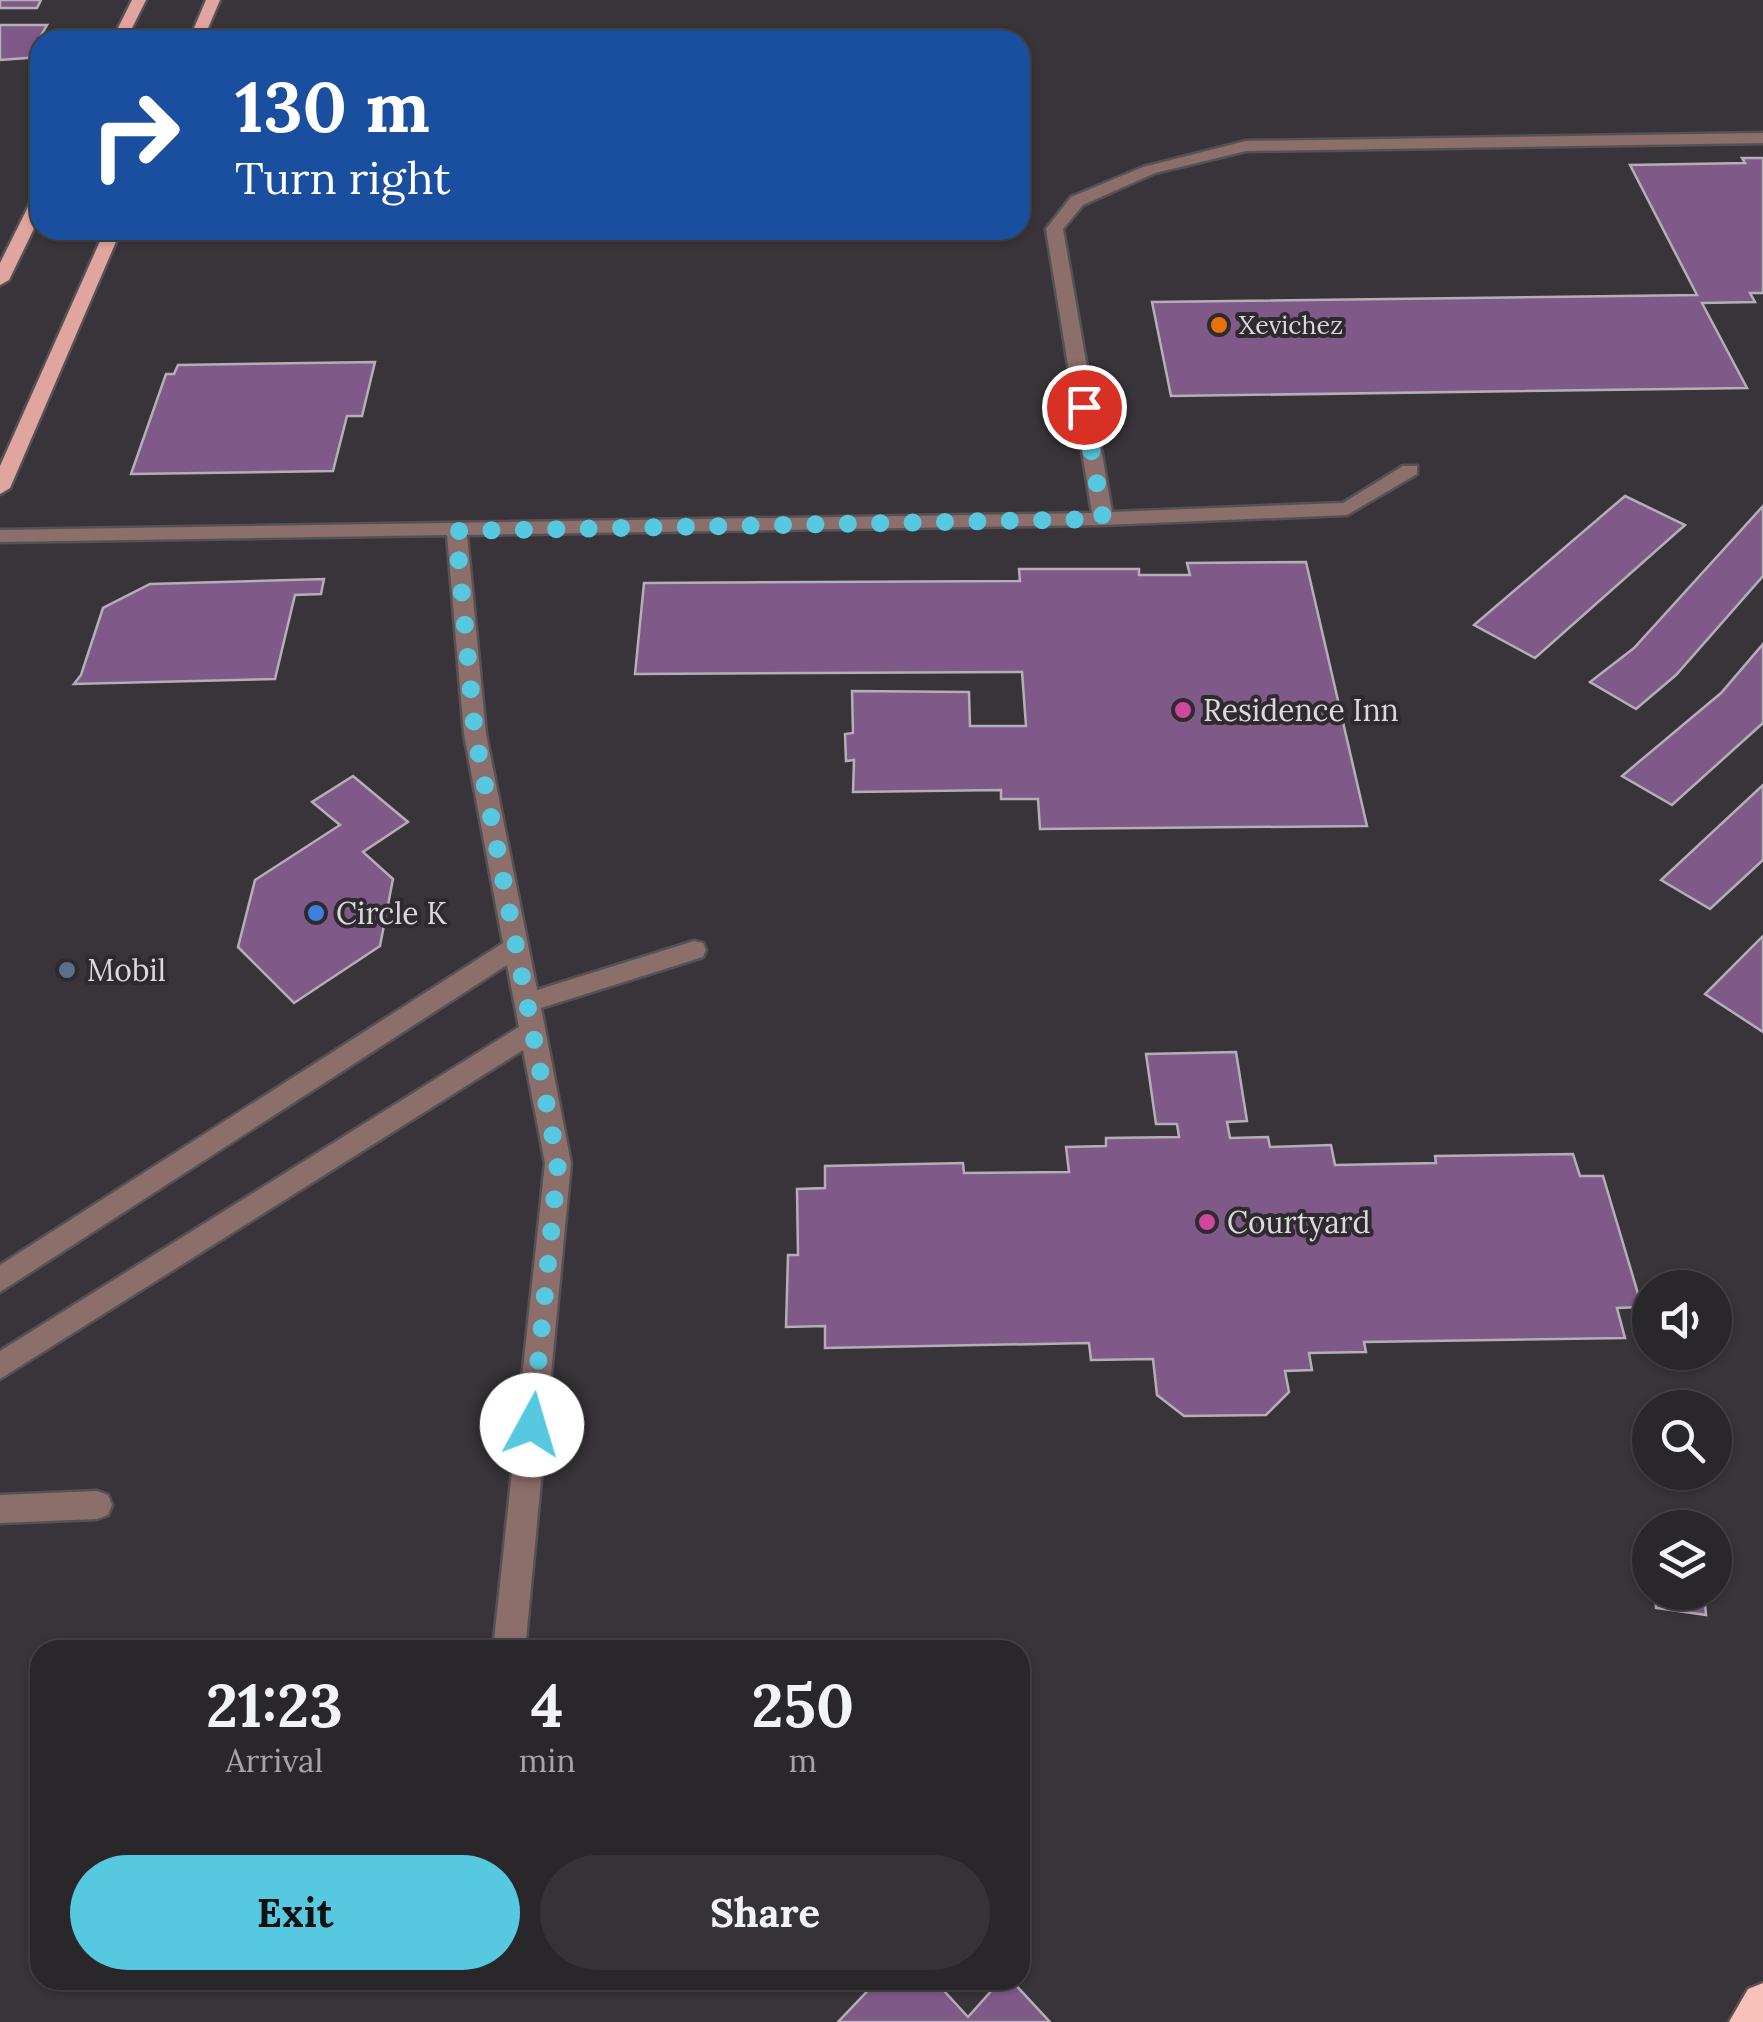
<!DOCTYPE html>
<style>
body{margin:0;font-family:Lora,serif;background:#363337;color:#f1f3f6;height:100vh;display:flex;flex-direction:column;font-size:38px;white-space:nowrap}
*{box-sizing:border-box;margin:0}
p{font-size:32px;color:#a5a5a9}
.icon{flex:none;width:55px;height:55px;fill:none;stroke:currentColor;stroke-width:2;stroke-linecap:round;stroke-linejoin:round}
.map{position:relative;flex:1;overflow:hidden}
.panel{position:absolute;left:30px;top:1640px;width:1000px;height:350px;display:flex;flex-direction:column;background:#2a272b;border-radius:30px;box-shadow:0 2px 8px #0004,0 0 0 2px #464447}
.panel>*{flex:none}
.top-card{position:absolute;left:30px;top:30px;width:1000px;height:210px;border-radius:30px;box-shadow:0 2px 8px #0004,0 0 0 2px #464447;background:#1a4fa0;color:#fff;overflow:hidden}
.controls{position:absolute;left:1632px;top:1270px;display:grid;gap:20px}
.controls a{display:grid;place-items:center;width:100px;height:100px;border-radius:50%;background:#2a272b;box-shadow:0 2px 8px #0004,0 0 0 2px #464447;font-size:50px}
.pin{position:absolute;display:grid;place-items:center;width:85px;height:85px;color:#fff;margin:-42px;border:5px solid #fff;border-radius:50%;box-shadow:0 2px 10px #0007}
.me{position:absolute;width:110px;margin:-55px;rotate:6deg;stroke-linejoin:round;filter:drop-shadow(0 0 8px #0008)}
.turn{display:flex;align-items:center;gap:35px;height:210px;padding:0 40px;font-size:45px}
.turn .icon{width:130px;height:130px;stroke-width:2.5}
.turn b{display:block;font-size:70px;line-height:85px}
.eta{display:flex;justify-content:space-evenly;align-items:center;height:170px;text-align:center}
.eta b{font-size:60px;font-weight:700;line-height:70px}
.button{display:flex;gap:20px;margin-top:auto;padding:20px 40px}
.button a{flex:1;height:115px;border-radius:60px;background:#56c9e1;color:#111;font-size:40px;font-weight:700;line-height:115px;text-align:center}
.button a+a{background:#363337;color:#f1f3f6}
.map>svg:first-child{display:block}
</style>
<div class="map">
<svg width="1763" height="2022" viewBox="0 0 1763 2022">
<rect width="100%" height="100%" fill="#383439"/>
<g fill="#7f5988" stroke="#b4afb6" stroke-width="2.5">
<path d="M0,0h41l-4,8h-37z"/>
<path d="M0,25h47l-8,14h19l-18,1v17l-40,3z"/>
<path d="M1742,158h21v135h-13l5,9 -53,1 45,85 -576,8 -19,-94 545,-7 -67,-130 115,-2z"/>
<path d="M375,362l-13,54h-15l-14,55 -202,3 35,-100h8l4,-9z"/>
<path d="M1625,496l60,29 -150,133 -61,-33z"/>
<path d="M1763,506v70l-87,99 -40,34 -46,-27 44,-34z"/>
<path d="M1306,562l61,264 -327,3 -2,-30h-37v-9l-148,2 1,-32 -8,1 -1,-27 8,-1 -1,-42 117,1 1,34h56l-4,-54 -387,2 9,-91 376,-2 -1,-12h120v6h51l-3,-12z"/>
<path d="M324,579l-3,15 -26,1 -20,84 -201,5 7,-9 22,-67 47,-24z"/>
<path d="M1763,644v79l-91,82 -50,-29 99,-83z"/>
<path d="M353,776l55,46 -45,30 30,27 -13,67 -86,57 -56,-56 17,-67 85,-55 -28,-23z"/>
<path d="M1763,785v75l-53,49 -49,-29z"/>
<path d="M1763,936v96l-58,-38z"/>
<path d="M1236,1052l11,69 -20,1 3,16 38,-1 2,10 61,-2 4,20 101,-2 -1,-7 138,-2 7,22h23l39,131 -25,1 8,30 -261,4 2,10 -57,1 3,17 -27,1 4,21 -23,23 -82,1 -27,-21 -4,-36 -62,1 -2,-17 -264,5v-22l-39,1 2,-72h10l-1,-66 28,-1v-22l138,-3 1,10 105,-1 -3,-25 40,-1v-8l73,-1 -2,-13h-21l-10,-70z"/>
<path d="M1655,1592h49l2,23 -50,-7z"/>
<path d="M878,1980h56l34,37 33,-37h10l39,42h-212z"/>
</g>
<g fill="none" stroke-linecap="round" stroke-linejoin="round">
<defs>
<g id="minor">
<path d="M1763,133v10l-517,8 -91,22 -72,32 -20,24 49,283 231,-9 60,-37h14v8l-70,41 -244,10 -636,10 19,199 51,256 157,-49 9,2 3,7 -3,7 -162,51 30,155 -46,487h-32l52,-487 -22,-113 -523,329v-28l519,-324 -12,-62 -507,327v-27l503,-322 -39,-209 -17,-199 -447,7v-12l1092,-17 -46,-284 25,-32 72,-30 103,-26z"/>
<path d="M97,1491l11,4 4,10 -4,10 -11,4 -97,4v-28z"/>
</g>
<g id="major">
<path d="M132,0h14l-20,40h-14z"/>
<path d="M206,0h14l-17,40h-14z"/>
<path d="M40,194v22l-31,64 -9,5v-22l32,-64z"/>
<path d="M105,230h16l-111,258 -10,6v-28z"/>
</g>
<path id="highway" d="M1763,1983v39h-34l19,-33z"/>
</defs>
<use href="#minor" stroke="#555256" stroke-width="5"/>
<use href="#major" stroke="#555256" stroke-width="5"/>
<use href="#highway" stroke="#555256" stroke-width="5"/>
<use href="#minor" fill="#8c6e6b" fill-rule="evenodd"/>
<use href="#major" fill="#e1a59f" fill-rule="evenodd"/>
<use href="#highway" fill="#f9bfb9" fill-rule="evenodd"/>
</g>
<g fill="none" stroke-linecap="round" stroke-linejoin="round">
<path stroke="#56c9e1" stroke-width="18" stroke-dasharray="0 32.4" d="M532,1425l26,-262 -83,-429 -19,-203 647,-12 -19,-112"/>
</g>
<circle fill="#e8710a" stroke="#2e2a2f" stroke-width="4" cx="1219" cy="325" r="10"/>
<g fill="#d1479c" stroke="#2e2a2f" stroke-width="4">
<circle cx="1183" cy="710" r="10"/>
<circle cx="1207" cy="1222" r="10"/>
</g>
<circle fill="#3f7fe0" stroke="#2e2a2f" stroke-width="4" cx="316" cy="913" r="10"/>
<circle fill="#5c6f8a" stroke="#2e2a2f" stroke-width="4" cx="67" cy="970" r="10"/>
<g text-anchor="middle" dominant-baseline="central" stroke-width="8" stroke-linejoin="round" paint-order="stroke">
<g font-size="25" fill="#dbd9dc" stroke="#2e2a2f" text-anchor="start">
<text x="1239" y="325">Xevichez</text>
</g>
<g font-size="30" fill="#dbd9dc" stroke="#2e2a2f" text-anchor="start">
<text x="1203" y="710">Residence Inn</text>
<text x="336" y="913">Circle K</text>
<text x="87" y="970">Mobil</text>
<text x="1227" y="1222">Courtyard</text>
</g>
</g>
</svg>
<div class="controls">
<a><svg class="icon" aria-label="sound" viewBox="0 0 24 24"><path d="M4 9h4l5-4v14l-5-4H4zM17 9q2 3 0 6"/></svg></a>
<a><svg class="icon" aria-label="search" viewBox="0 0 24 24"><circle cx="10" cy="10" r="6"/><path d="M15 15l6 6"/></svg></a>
<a><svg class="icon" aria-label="layers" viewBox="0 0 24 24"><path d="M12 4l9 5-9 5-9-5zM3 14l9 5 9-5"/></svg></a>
</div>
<div class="pin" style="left:1084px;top:407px;background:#d93025"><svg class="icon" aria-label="arrive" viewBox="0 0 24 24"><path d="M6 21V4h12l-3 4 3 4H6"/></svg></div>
<svg class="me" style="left:532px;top:1425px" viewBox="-20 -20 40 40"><circle r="19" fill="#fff"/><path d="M0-13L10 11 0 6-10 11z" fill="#56c9e1"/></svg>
<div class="top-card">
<div class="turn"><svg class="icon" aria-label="right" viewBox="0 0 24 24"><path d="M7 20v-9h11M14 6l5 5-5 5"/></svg><div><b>130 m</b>Turn right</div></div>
</div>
<section class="panel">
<div class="eta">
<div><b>21:23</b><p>Arrival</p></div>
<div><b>4</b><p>min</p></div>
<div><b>250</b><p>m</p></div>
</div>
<div class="button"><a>Exit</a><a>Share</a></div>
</section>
</div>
